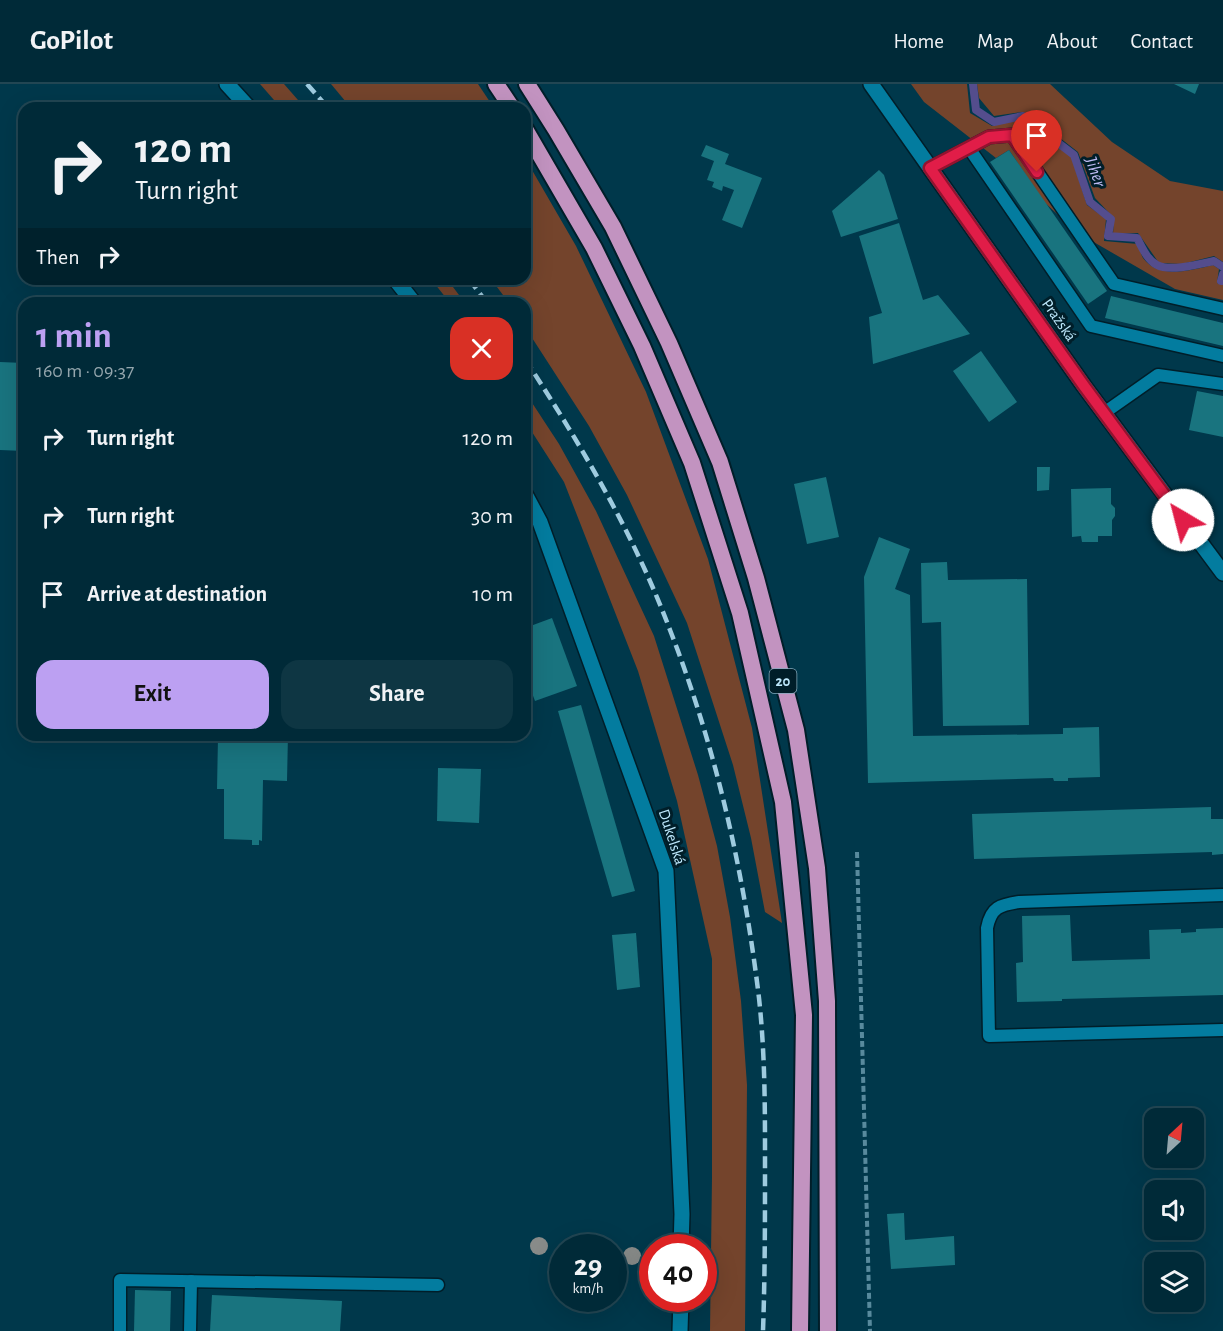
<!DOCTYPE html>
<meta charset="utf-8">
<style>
body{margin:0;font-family:"Alegreya Sans",sans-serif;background:#0e3643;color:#f1f3f6;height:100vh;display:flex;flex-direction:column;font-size:22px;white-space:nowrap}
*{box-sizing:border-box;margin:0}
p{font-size:20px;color:#95a7ae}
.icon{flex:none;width:33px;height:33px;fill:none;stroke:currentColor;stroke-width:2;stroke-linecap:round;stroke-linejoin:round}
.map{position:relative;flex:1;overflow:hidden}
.side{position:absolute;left:18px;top:213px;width:513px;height:444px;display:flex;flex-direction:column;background:#002a38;border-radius:18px;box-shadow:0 6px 24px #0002,0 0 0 2px #224653}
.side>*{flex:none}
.top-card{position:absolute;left:18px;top:18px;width:513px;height:183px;border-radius:18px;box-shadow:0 6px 24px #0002,0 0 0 2px #224653;background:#002a38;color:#f1f3f6;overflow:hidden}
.needle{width:39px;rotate:26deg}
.controls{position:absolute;left:1144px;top:1024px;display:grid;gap:12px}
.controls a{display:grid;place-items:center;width:60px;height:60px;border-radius:12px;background:#002a38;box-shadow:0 6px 24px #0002,0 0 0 2px #224653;font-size:30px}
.speed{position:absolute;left:549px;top:1150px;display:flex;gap:12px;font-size:30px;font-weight:700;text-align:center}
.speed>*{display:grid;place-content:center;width:78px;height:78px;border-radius:50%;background:#002a38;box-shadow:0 6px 24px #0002,0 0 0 2px #224653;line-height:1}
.speed small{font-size:15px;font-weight:400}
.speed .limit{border:9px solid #d22;background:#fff;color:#111}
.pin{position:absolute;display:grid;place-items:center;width:51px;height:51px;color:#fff;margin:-62px -26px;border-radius:50% 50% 50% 0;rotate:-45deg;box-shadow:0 0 6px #0007}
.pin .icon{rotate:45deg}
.me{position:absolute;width:66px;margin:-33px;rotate:323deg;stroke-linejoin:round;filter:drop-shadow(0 0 4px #0008)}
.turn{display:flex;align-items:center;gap:21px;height:126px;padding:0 18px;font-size:27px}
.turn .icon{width:78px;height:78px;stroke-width:2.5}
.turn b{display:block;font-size:42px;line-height:51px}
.then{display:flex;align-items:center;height:57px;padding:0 18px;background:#0003;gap:12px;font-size:22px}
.round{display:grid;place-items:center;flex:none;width:63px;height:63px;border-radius:18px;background:#0e3643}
.head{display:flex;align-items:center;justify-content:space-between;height:102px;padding:0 18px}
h1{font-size:36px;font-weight:700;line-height:45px;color:#bca0f2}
.primary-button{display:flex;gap:12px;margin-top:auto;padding:12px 18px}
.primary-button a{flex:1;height:69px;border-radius:18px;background:#bca0f2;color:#111;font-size:24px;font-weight:700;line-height:69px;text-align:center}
.primary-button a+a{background:#0e3643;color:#f1f3f6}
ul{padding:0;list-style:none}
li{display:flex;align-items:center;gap:18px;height:78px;padding:0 18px}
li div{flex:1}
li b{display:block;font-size:22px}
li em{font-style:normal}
header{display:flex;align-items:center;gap:36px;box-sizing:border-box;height:84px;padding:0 30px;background:#002a38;border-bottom:2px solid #224653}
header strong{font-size:28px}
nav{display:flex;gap:33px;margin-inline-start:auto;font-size:21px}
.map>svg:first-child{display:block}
</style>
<header>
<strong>GoPilot</strong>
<nav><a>Home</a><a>Map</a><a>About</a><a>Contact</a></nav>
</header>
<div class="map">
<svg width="1223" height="1247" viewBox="0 0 1223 1247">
<rect width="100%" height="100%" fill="#00384b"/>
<g fill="#74442c">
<path d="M260,0h24l21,24h-24z"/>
<path d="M331,0h147l16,24h-143z"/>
<path d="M911,0h56l3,29 22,13 29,-7 50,37 16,49 19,14 -2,22 34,3c2,4 3,11 5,14 16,22 49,12 70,7l6,4 -2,14 6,2v15l-48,-11 -97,-56 -34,-31 -35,-52 -13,8 -72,-56z"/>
<path d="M977,0h73l62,58 58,39 53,10v71l-9,-6 -32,8 -23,-1 -21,-30 -25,1 1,-16 -19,-20 -17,-46 -45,-35 -11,-5 -28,4 -15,-18z"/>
<path d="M525,74l51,88 70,146 62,167 44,169 30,195 -17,-11 -14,-74 -18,-73 -46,-142 -60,-128 -38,-69 -64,-99v-24h-16l-18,-24h34z"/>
<path d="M431,195h16l18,24h-15z"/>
<path d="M525,308l34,52 37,67 58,125 44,139 19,71 13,71 11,84 6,84 -2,246h-35l2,-154v-218l-35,-158 -39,-130 -74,-189 -39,-61z"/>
</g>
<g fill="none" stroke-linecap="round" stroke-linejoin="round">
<g stroke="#544d8d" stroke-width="8">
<path d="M973,0l3,26 18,12 29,-6 51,39 16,47 21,17 -3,17 29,2c5,9 10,22 20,27 13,7 43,-1 57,-4l9,6"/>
<path d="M1223,190l-2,7h2"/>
</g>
</g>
<g fill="#19747f">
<path d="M1174,0h25l-4,10z"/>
<path d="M706,61l23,9 -4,10 37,14 -20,50 -20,-8 12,-30 -11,-4 -1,5 -10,-4 2,-5 -7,-2 7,-19 -13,-5z"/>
<path d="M1009,66l98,141 -19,13 -98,-142z"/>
<path d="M879,86l5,5 14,44 -57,18 -9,-26z"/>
<path d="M899,139l24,77 15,-5 32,39 -97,30 -4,-47 13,-4 -23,-77z"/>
<path d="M1111,212l112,27v23l-118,-28z"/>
<path d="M981,267l36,51 -28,20 -36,-51z"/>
<path d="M0,278l24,1v88l-24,-1z"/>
<path d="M1197,307l26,5v41l-34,-7z"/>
<path d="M1037,383h13l-1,23 -12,1z"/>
<path d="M826,393l13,60 -32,7 -13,-60z"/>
<path d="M1111,404v16l4,4v8l-3,4v16h-14v6h-16l-1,-6 -9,1 -1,-48z"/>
<path d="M879,453l31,12 -15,40 15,6 3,141 150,-2v-6l36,-1 1,50 -32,1v3h-14l-1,-3 -185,5 -4,-206z"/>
<path d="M947,478l1,18 79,-1 2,146 -86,1 -2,-104 -19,1 -1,-60z"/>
<path d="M552,534l25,68 -42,15 -10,-27v-46z"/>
<path d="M581,621l54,186 -23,6 -54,-186z"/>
<path d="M225,651h63l-1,46 -24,-1 -1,61 -3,-1v5h-7v-5l-28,-1v-50h-7l1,-52h7z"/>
<path d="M438,684l43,1 -2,54 -42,-2z"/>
<path d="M1211,723v12h12v35l-11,1v-3l-238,7 -2,-45z"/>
<path d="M1070,831l2,46 78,-2 -1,-29 32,-1v4l15,-1v-3l27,-1v67l-161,4v2l-45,1 -1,-39 7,-1 -1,-46z"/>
<path d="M636,849l4,54 -23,3 -5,-55z"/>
<path d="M904,1129l1,27 49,-4 1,29 -64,4 -4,-55z"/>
<path d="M135,1206l36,1 -1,40h-36z"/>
<path d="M212,1211l130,6 -2,30h-130z"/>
</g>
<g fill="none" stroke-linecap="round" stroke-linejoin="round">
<defs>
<g id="service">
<path d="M969,64l122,178 132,30"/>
<path d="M930,84l59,-31 23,-2 102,149 109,25"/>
<path d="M1104,329l54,-38 65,9"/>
<path d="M1223,811l-204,7c-19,3 -28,5 -32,26l2,108 234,-6"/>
<path d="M120,1247v-51l318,5"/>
<path d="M190,1247l1,-50"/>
</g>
<g id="minor">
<path d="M227,0l22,24"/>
<path d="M395,195l19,24"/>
<path d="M525,410l15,28 126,349 16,343 -1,34"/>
<path d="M680,1247l1,-32"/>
</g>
<path id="tertiary" d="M871,0l213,302 139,187"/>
<g id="trunk">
<path d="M496,0l16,24"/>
<path d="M527,0l29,46 57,97 56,116 51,119 36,116 40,152 21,138 10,133 1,330"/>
<path d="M525,45l69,119 48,98 50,117 48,150 43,189 21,213 -4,316"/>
</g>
</defs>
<use href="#service" stroke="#001e29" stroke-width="15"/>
<use href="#minor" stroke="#001e29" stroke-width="18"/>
<use href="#tertiary" stroke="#001e29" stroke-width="18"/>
<use href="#trunk" stroke="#001e29" stroke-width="20"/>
<path stroke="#588a9d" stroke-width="4" stroke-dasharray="6 3" stroke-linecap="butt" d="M857,768l13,479"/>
<use href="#service" stroke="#037c9f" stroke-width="12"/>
<use href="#minor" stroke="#037c9f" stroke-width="15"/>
<use href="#tertiary" stroke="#037c9f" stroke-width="15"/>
<use href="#trunk" stroke="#c293c0" stroke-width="16"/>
<g stroke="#9ecbdf" stroke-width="4.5" stroke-dasharray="12 6" stroke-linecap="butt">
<path d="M307,0l21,24"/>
<path d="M469,195l18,24"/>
<path d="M525,275c56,86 109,175 145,271 46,118 74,243 89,368 6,55 6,109 6,164 0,56 0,113 -2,169"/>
</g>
</g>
<g fill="#888b89">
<circle cx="539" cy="1162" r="9"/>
<circle cx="632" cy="1172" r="9"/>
</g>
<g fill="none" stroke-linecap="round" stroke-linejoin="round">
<defs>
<path id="route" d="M1037,88l-25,-37 -23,2 -59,31 154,218 99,134"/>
</defs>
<use href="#route" stroke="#92132f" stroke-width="15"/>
<use href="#route" stroke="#e11d48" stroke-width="10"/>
</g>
<g text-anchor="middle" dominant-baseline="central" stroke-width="6" stroke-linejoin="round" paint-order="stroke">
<rect fill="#001e29" stroke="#84abbd" stroke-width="1.5" x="769.5" y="585" width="27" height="24" rx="4.5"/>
<g font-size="15" font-weight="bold" fill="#bde8fc">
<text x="783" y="597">20</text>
</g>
<g font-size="16" fill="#bde8fc" stroke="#001e29">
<text transform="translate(1059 236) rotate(55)">Pražská</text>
<text transform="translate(672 753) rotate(72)">Dukelská</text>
</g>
<g font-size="18" font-style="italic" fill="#bdbaf3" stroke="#001e29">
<text transform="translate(1095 88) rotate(70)">Jiher</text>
</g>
</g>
</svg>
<div class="controls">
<a><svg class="needle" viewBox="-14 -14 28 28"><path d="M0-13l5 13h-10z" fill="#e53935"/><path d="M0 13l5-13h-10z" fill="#95a7ae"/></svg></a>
<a><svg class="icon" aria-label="sound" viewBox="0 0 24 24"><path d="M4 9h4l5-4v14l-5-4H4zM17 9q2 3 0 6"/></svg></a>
<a><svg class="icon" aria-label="layers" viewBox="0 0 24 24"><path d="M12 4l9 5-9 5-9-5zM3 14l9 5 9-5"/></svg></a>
</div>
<div class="speed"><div>29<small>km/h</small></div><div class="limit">40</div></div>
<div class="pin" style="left:1037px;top:88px;background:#d93025"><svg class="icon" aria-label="arrive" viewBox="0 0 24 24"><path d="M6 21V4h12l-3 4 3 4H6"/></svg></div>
<svg class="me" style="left:1183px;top:436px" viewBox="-20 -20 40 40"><circle r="19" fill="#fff"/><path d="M0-13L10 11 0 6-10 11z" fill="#e11d48"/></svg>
<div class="top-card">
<div class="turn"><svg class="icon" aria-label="right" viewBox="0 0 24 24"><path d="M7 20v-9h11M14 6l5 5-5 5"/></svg><div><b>120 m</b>Turn right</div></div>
<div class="then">Then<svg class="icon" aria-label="right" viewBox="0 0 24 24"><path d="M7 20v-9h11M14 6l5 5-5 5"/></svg></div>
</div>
<section class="side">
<div class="head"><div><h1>1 min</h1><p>160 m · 09:37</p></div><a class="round" style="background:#d93025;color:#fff"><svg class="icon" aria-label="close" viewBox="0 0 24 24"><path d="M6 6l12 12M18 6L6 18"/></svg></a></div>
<ul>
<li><svg class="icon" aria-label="right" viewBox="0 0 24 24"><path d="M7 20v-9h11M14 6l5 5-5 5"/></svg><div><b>Turn right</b></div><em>120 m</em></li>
<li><svg class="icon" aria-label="right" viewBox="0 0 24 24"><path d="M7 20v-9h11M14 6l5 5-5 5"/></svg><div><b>Turn right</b></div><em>30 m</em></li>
<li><svg class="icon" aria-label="arrive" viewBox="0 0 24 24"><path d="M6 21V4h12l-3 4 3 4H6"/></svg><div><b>Arrive at destination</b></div><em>10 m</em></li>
</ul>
<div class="primary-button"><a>Exit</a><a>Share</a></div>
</section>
</div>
